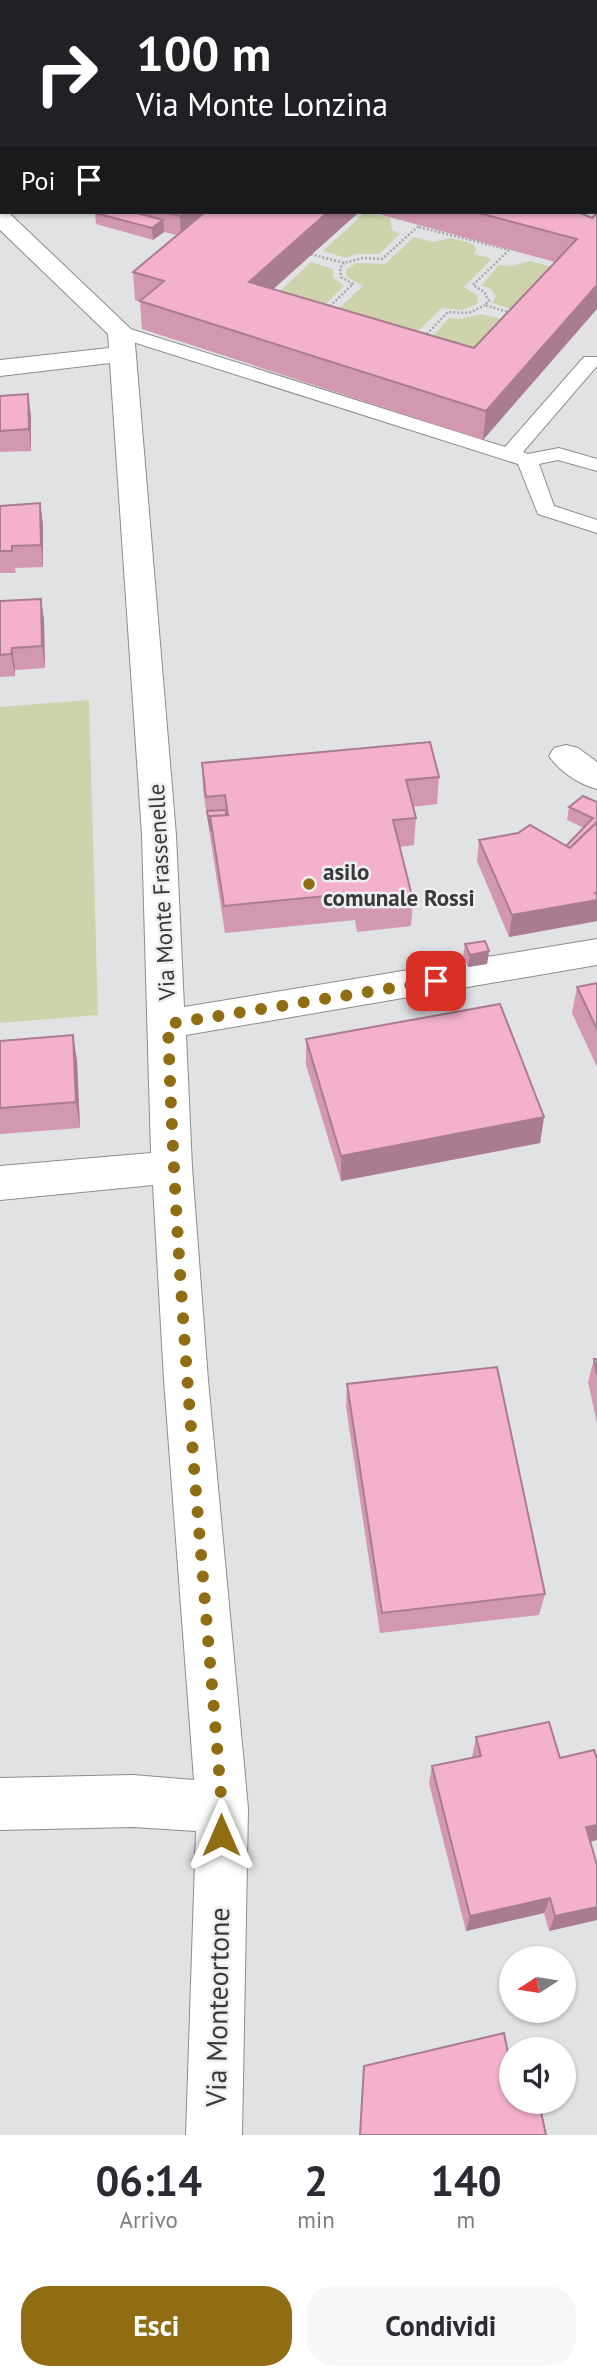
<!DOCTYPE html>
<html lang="it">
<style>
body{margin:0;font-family:"PT Sans",sans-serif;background:#f7f7f7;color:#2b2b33;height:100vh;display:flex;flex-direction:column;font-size:26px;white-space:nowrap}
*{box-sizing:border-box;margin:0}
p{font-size:23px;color:#7c7c81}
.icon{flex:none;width:38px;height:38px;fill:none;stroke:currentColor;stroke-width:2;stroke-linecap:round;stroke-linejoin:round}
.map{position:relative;height:2135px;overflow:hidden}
.drawer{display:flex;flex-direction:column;background:#fff;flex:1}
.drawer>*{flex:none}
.guide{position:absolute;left:0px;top:0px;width:598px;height:214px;box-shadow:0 2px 5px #0004;background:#202124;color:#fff;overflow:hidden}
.needle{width:46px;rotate:258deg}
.controls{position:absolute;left:499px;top:1946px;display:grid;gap:14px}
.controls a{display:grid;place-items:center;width:77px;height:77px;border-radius:50%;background:#fff;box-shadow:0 2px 5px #0004;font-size:35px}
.pin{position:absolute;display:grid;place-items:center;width:60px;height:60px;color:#fff;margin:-30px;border-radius:14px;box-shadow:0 4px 10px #0006}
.me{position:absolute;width:77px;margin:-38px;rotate:0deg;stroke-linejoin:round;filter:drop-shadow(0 0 5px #0008)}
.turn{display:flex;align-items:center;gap:24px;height:147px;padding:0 21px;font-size:32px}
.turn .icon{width:91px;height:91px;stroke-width:2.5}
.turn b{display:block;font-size:49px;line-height:60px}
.then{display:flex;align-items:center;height:66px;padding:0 21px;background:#0003;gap:14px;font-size:26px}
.eta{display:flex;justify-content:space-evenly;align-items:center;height:119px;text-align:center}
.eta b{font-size:42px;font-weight:600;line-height:49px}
.cta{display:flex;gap:14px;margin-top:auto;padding:14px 21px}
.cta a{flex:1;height:80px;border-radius:28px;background:#906d13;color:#fff;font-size:28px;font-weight:600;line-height:80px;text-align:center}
.cta a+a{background:#f7f7f7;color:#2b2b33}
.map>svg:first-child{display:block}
</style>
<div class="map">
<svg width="597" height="2135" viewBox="0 0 597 2135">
<rect width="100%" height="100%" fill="#e0e2e4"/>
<g fill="#ced3ac">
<path d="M365,212l25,6 2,12 8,4 -21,20h-23l-10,4 -23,-7z"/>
<path d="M414,237l18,5 20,-4 21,6 3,5 -2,5 18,5 -28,28 14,9 -1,8 -15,6 -20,-2 -29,28 -78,-24 28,-26 -16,-9 -1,-7 10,-7 29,1z"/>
<path d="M530,261l25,7 -40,42 -23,-7 4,-7 -6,-8 -9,-2 18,-21 13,1z"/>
<path d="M311,262l22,7v8l11,9 -22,22 -57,-3z"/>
<path d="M481,314l25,6 -42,46 -35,-26 20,-22 12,1z"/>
<path d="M89,700l9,315 -98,8v-316z"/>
</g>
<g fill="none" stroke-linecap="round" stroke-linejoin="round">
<defs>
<path id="service" d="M121,326l384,121 79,-90h13v9l-74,86 5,2 31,-6 38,11v12l-39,-11 -19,4 15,42 43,14v13l-59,-19 -20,-50 -404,-128 -2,-4z"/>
<g id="minor">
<path d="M0,210l8,2 126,120 42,503 8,172 413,-68v26l-411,70 6,132 16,213 40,428 -6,327h-56l10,-304 -63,-4 -133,3v-52l133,-3 61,5 -30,-400 -11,-195 -153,15v-34l151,-13 -9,-318 -32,-472 -110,13v-16l109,-12 -1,-14 -108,-104z"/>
<path d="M566,745l12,3 19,14v27c-17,-4 -38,-18 -48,-33l5,-8z"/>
</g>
</defs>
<use href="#service" stroke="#8b8d8f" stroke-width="2"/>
<use href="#minor" stroke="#8b8d8f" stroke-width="2"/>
<g stroke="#a7a9ab" stroke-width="2.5" stroke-dasharray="2 2" stroke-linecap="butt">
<path d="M419,227l90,23"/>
<path d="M509,250l-36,35 11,7 5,9 -4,4 26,8"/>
<path d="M307,253l37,10 19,-5 19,1 42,-38"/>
<path d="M327,309l26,-25 -12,-7 -1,-9 4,-5"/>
<path d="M424,337l24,-25 21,1 16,-8"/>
</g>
<use href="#service" fill="#fff" fill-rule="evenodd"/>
<use href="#minor" fill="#fff" fill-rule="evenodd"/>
</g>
<g fill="#d198b0">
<path d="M342,0h152l-2,2h-143z"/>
<path d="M89,212h270l-86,77 201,59 81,-86 -184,-50h207l14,6 -109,222 -341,-111 -2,-27 -5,-2 -2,-28 44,-37 -13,-3 -11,8 -57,-16 -1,-11z"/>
<path d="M0,396l31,20v35l-31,1z"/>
<path d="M40,503l3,22v42l-28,1 1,5h-16v-67z"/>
<path d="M41,599l3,22 1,47 -30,2v6l-15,1v-76z"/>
<path d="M202,763l237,14 -2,27 -24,3 3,11 -2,27 -14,2 13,53 -2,26 -54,6 -2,-12 -130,13 -22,-143z"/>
<path d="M597,802v119l-88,16 -32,-76 2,-21 87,6 18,-18 -17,-8 2,-13z"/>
<path d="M465,944l24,7 -2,13 -19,3 -5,-11z"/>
<path d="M597,983v84l-25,-54 5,-26z"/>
<path d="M73,1035l4,26 3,67 -80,6v-93z"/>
<path d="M306,1039l238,78 -4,26 -199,38 -35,-116z"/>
<path d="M594,1359h3v64l-9,-41z"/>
<path d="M347,1384l198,210 -6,21 -159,18 -34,-226z"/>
<path d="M476,1737l84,21 37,1v81l-7,2 7,23v55l-48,11 -5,-18 -78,18 -37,-148 3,-17 40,-9z"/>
</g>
<g fill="#aa7c90">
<path d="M464,0h30l-2,2h-30z"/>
<path d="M184,212h24l-27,24 -1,-20z"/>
<path d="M328,212h31l-109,98 -1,-28z"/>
<path d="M163,220l1,12 -11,8 -1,-12z"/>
<path d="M597,285v24l-114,131 3,-29z"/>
<path d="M28,394l3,22v35l-2,-22z"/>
<path d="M40,503l3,22v42l-2,-22z"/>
<path d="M41,599l3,22 1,47 -3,-22z"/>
<path d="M12,648l3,22v6l-4,-22z"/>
<path d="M597,892v29l-88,16 3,-22z"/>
<path d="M489,951l-2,13 -19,3 2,-12z"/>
<path d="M73,1035l4,26 3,67 -4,-26z"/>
<path d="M544,1117l-4,26 -199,38v-25z"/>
<path d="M597,1825v15l-18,4 7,-17z"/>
<path d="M550,1898l-6,15 -78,18 4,-15z"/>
<path d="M597,1907v13l-48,11 6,-15z"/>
</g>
<g fill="#f3b1cd" stroke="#aa7c90" stroke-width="2">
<path d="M45,0h42l1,2h-42z"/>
<path d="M96,212h37l30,8 -11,8 -57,-15z"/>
<path d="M165,212h19l-4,4z"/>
<path d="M205,212h123l-79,70 225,66 103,-109 -102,-27h103l14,6 5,-5v72l-111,126 -346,-110 24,-20 -31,-9z"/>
<path d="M28,394l1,35 -29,2v-35z"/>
<path d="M40,503l1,42 -29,1v5h-12v-45z"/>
<path d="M41,599l1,47 -30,2 -1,6 -11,1v-54z"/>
<path d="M430,742l9,35 -33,3 10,38 -23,2 20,80 -55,5 -2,-12 -132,13 -14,-90 18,-1 -3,-20 -19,2 -4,-34z"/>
<path d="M583,796l14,6v20l-27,26 -4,-2 27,-28 -24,-11z"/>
<path d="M226,810v5l-16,1 1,15 -4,-20z"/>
<path d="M597,822v70l-2,1 2,1v6l-85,15 -33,-75 39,-7 12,-8 40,23z"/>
<path d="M485,941l4,10 -19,4 -5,-11z"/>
<path d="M597,983v46l-20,-42z"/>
<path d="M500,1004l44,113 -203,39 -35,-117z"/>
<path d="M73,1035l3,67 -76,6v-67z"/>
<path d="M594,1359h3v15z"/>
<path d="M497,1367l48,227 -163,19 -35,-229z"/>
<path d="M549,1722l11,36 34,-8 3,9v66l-11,2 11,38v42l-42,9 -5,-18 -80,18 -38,-150 49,-10 -5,-19z"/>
<path d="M504,2033l6,30 1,-1v40h28l7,33h-186l4,-69z"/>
</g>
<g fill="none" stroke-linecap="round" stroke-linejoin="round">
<path stroke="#906d13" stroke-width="12" stroke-dasharray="0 21.6" d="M221,1835l1,-27c-21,-261 -46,-522 -54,-784l268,-43"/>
</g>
<circle fill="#906d13" stroke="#eef0f2" stroke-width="2.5" cx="309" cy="884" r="7"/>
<g text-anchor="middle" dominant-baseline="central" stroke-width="5" stroke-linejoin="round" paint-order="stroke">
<g font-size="23" font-weight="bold" fill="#38393a" stroke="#eef0f2" text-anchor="start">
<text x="323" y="871">asilo<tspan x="323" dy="26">comunale Rossi</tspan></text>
</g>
<g font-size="23" fill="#38393a" stroke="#eef0f2">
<text transform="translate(161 892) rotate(-93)">Via Monte Frassenelle</text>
</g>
<g font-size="28" fill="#38393a" stroke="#eef0f2">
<text transform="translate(217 2007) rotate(-89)">Via Monteortone</text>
</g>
</g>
</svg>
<div class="controls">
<a><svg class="needle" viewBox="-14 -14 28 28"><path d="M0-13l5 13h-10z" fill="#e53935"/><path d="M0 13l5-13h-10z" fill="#7c7c81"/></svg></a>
<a><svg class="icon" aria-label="sound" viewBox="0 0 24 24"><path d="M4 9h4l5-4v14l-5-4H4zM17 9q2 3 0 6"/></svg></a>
</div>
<div class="pin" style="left:436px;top:981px;background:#d93025"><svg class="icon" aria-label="arrive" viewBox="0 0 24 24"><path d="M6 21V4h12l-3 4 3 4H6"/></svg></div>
<svg class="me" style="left:221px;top:1835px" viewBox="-20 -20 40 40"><path d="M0-17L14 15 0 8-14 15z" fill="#906d13" stroke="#fff" stroke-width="4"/></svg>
<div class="guide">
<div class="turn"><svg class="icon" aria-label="right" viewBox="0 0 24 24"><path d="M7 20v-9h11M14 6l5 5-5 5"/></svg><div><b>100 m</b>Via Monte Lonzina</div></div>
<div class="then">Poi<svg class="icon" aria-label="arrive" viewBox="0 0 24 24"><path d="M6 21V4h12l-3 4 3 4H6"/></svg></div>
</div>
</div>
<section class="drawer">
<div class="eta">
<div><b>06:14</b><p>Arrivo</p></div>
<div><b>2</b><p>min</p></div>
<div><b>140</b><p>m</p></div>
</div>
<div class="cta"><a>Esci</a><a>Condividi</a></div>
</section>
